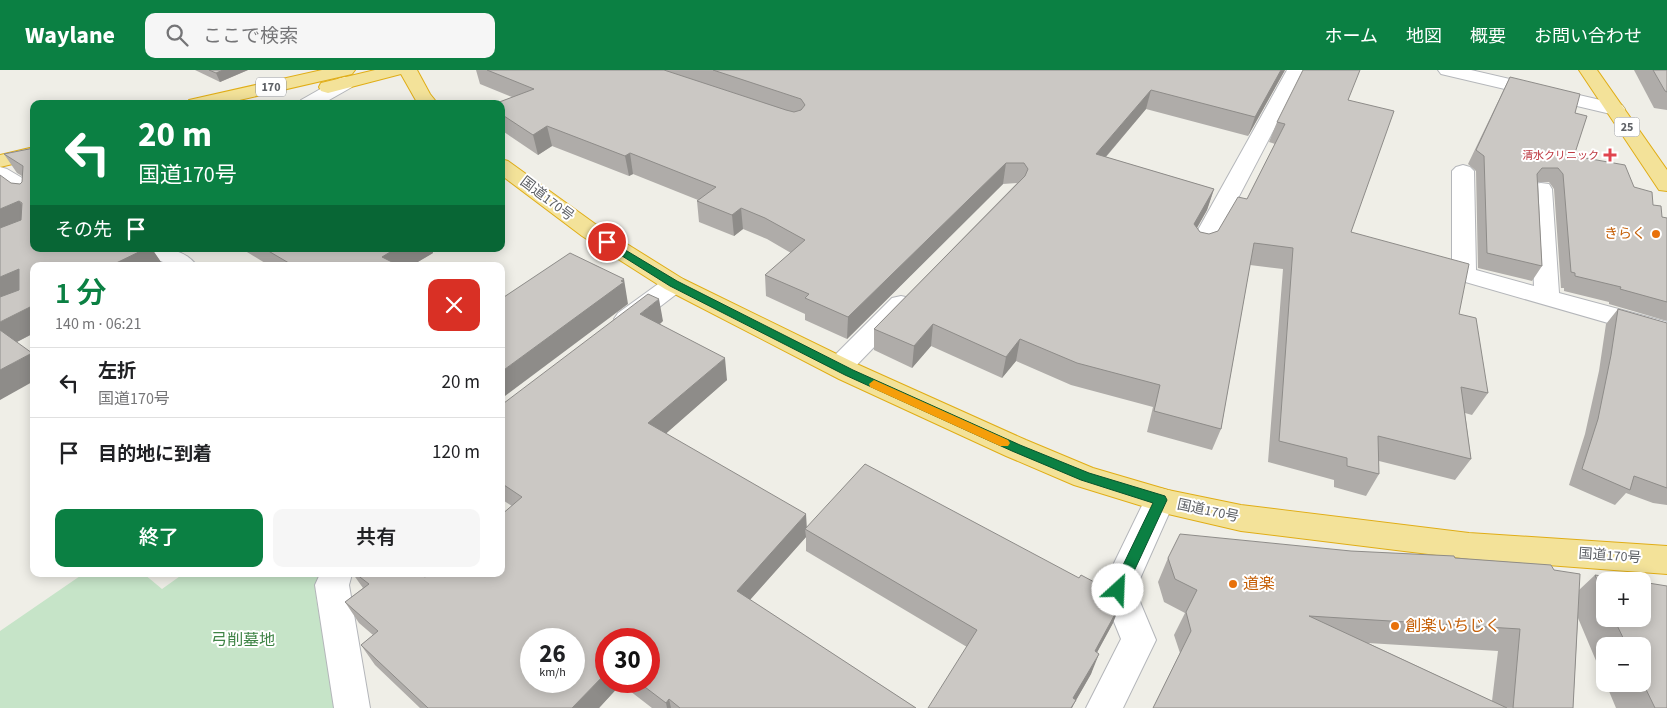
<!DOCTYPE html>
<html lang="ja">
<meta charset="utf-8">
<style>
body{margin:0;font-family:"Source Sans 3","Noto Sans JP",sans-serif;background:#f6f6f6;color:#202124;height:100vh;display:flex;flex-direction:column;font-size:19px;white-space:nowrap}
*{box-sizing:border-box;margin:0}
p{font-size:16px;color:#757577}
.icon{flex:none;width:28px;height:28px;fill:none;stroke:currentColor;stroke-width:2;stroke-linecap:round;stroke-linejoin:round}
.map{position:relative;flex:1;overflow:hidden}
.drawer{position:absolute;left:30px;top:192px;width:475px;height:315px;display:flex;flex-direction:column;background:#fff;border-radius:10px;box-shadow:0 2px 12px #0003}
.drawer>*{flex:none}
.top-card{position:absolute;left:30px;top:30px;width:475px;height:152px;border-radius:10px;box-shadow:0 2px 12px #0003;background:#0b8043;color:#fff;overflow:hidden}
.buttons{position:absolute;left:1596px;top:502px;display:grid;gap:10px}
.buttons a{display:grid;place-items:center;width:55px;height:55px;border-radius:10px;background:#fff;box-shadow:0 2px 12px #0003;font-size:25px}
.speed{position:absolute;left:520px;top:558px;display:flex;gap:10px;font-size:25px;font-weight:700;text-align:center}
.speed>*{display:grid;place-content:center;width:65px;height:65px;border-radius:50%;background:#fff;box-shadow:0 2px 12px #0003;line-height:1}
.speed small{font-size:12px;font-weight:400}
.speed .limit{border:8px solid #d22;background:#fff;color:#111}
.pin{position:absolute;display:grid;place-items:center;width:42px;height:42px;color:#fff;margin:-21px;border:2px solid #fff;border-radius:50%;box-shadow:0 1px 5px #0007}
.me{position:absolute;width:55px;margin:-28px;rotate:25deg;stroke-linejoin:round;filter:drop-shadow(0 0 4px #0008)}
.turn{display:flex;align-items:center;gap:18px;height:105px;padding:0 25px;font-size:22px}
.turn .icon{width:65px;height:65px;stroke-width:2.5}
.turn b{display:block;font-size:35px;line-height:42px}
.then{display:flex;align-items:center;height:48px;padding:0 25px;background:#0003;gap:10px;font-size:19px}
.round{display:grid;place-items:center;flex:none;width:52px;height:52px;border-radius:10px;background:#f6f6f6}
.summary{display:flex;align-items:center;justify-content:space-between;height:85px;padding:0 25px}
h1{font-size:30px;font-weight:600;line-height:38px;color:#0b8043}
.cta{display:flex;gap:10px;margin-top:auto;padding:10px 25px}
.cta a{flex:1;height:58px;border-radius:10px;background:#0b8043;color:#fff;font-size:20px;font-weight:600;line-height:58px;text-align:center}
.cta a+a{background:#f6f6f6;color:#202124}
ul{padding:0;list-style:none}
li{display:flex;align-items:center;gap:15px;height:70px;padding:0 25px;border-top:1px solid #e0e0e0}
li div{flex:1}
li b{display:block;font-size:19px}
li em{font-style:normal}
header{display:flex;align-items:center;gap:30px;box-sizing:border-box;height:70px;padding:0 25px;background:#0b8043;color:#fff}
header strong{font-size:24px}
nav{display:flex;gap:28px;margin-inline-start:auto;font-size:18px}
.search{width:350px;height:45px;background:#f6f6f6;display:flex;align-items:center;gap:12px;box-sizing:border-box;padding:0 18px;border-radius:10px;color:#757577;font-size:19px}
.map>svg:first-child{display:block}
</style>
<header>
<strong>Waylane</strong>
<div class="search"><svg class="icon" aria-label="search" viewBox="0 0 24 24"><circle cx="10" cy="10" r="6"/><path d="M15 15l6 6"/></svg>ここで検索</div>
<nav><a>ホーム</a><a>地図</a><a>概要</a><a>お問い合わせ</a></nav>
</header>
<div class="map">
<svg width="1667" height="638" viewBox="0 0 1667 638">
<rect width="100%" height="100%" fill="#efeee7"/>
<path fill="#c6e4c8" d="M83,504h61l18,15 21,-15h138l-5,23 19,111h-335v-77z"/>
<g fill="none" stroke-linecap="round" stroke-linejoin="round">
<defs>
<g id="minor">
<path d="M1287,0h18l-92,176 -4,5 -8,2 -8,-2 -4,-5z"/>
<path d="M1438,0h33l151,35 3,4 -3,4 -7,2 -174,-41z"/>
<path d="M345,7l7,2 2,4 -2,4 -30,17h-23l2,-4 37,-21z"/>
<path d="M1463,95l7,2 4,4 2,99 58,16 -4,-97 3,-5 8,-1 8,1 3,5 7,104 108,29v18l-212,-61 -3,-5v-103l4,-4z"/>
<path d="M0,97l7,2 27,16v16l-8,-1 -26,-18z"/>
<path d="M147,179c19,-1 38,0 50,17 -19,1 -38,0 -50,-17z"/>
<path d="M674,206l9,3 3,5 -3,5 -47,36 -9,2 -9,-2 -4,-6 4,-6 47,-34z"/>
<path d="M901,226l9,2 3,6 -3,6 -62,64 -9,2 -9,-2 -4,-7 4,-7 62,-62z"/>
<path d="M1160,418l11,3 4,9 -40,90 21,50 -33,68h-37l35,-69 -20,-49 48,-99z"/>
<path d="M320,504h32l-3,11 21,123h-36l-19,-123z"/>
</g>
<g id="highway">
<path d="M322,0h33l-3,4 -130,30h-35l2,-4z"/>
<path d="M375,0h42l13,24 8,10h-20l-17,-30 -73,19 -7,-2 -2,-4 2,-4z"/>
<path d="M1579,0h18l70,100v21l-8,-1z"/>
<path d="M34,77v12l-34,8v-12z"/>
<path d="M501,89l7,2 90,65 85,53 176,86 167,75 67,28 75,22 73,15 228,28 198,13v28l-198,-15 -228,-28 -73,-17 -94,-29 -68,-29 -167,-77 -174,-90 -83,-53 -81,-61z"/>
</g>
</defs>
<use href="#minor" stroke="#b4b6ba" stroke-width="2"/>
<use href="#highway" stroke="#e0ad16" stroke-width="2"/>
<use href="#minor" fill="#fff" fill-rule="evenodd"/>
<use href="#highway" fill="#f3e299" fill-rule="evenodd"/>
</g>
<g fill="#afaca9" fill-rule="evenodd">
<path d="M195,0h53l-28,12z"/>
<path d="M476,0h809l-37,66 -102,-27 -40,48 108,32 -7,21 -10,18 3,4 9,2 9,-3 29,-32 28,-55 -6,-2 8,-20 71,-22 3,132 108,82 29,79 -16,22 -7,-2 6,46 -16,21 -76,-19v13l-13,22 -32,-9v-7l-66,-18 15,-193 -33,-4 -29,164 -9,21 -65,-18 6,-25 -82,-22 -55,-24 -14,17 -71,-32 -19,22 -38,-18v-21l143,-146 -14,1 -156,155 -42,-19v-6l-39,-18 -1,-21 26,-22 -24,-14 -24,-10 -9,7 -35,-14 -2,-21 1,-1 -65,-26 -4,2 -77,-30 -14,9 -37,-25v-26l11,-7 -32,-13z"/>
<path d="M1634,0h33v40l-13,-2z"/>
<path d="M1510,7l65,36 -1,43 60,31 19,18 9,12 5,1v103l-58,-17v-2l-45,-11v-3h-3l-7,-99 -5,-7h-11l4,84 -10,15 -54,-13 -2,-97 -8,-7 35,-73z"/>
<path d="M34,78v101h118l11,16 -129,1v67l-17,9 -17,58 11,-217 9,1 2,-2v-6l-5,-3 -13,-19z"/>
<path d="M242,179h190l1,4 -22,13h-141z"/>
<path d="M1618,239l49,14v182l-14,-2 -27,-10 -11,12 -46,-20 16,-51 14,-63 7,-47z"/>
<path d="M663,251l-3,3 67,56 -61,53 141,95 306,95 -16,29 -6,22 -16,28 -108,-55 -161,-96v-14l-56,63 166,108h-264l-31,-24 -22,24h-179l-45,-43 -14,-20 12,-10 -14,-12 -14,-21 18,-14 -10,-14h67l5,3 87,-71 -11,-7v-95l3,-1zM606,569l43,42h-43z"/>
<path d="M1351,481l104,7 99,12 25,20 16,-15 10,6v38h37l25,89h-51l-10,-24h36v-38h-37v36l-27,-64 -5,90h-420l27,-55 -6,-18 11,-22 -21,-11 -6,-20 10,-24zM1368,573l130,8 -6,50z"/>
</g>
<g fill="#8e8c89">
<path d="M223,0h25l-28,12 -4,-9z"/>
<path d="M1281,0h4l-37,66 7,-19z"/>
<path d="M1151,20l-5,19 -55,65 5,-20z"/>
<path d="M547,56l5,20 -14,9 -5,-20z"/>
<path d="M630,83l3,21 -4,2 -4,-20z"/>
<path d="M1006,93l-3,21 -156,155 1,-22z"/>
<path d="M1214,119l-7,21 -20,35 7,-21z"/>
<path d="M19,131l14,19 -33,14v-25z"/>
<path d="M741,138l2,21 -9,7 -2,-21z"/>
<path d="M145,179h7l11,16 -2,1h-51z"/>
<path d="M395,179h37l1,4 -22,13h-25l-4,-9z"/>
<path d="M19,199l15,18 -34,16v-26z"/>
<path d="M624,209l4,25 -127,95v-27z"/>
<path d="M659,229l4,22 -18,15 -5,-22z"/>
<path d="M34,235v28l-23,12 -11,-12v-11z"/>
<path d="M933,254l-2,22 -19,22 2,-22z"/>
<path d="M1020,269l-4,22 -14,17 4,-21z"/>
<path d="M32,283l2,2v26l-34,19v-30z"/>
<path d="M725,288l2,22 -74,65 -5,-22z"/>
<path d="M806,444l1,16 -2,-1 1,8 -67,75 -2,-21z"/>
<path d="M1121,533l-8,20 -26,48 8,-20z"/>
<path d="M1099,584l-8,20 -16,28 -3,6h-3l4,-10z"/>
<path d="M606,603v8h14l1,3 -22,24h-27z"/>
<path d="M669,629l2,9h-4l-1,-5z"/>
</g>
<g fill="#cbc8c4" stroke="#8e8c89" fill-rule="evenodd">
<path d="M209,0h14l-7,3z"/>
<path d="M487,0h177l122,40 8,2 7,-2 4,-5 -4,-6 -88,-29h568l-26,47 -104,-27 -55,64 118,35 -20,35 6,8 9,2 9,-3 20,-34 9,2 38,-75 -8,-2 26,-52h57l-12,30 46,11 -43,121 118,32 -10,50 17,4 12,75 -27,-6 10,72 -93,-23 1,38 -32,-8v-8l-68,-17 14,-193 -39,-5 -33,186 -67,-18 6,-26 -83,-22 -57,-24 -14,18 -73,-33 -19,22 -40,-17 151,-153 3,-7 -4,-6h-18l-158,154 -43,-19 4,-4 -44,-19 40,-35 -40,-22 -24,-10 -9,7 -35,-14 19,-14 -86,-34 -5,3 -78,-30 -14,9 -32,-21v-10h-7l40,-15z"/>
<path d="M1653,0h14v22l-2,-1z"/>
<path d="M1510,7l70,17 -5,19 12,3 -13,40 51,9 9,22 18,5 1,13 8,1 1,11 5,1v84l-47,-13 1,-2 -46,-11v-3l-4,-1 -8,-98 -5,-6h-16l-5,6 5,92 -55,-13 -3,-97 -8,-6z"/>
<path d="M34,78v101h111l-35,17h-76v39l-34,17v-25l19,-7v-21l-19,8v-49l21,-8 1,-17 -3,-2 -19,8v-34l11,8 9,1 2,-2 1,-16 -19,-12z"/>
<path d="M265,179h130l-13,8 18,9h-106z"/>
<path d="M570,183l54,26 -3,2 3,1 -123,90v-73z"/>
<path d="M648,224l11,5 -19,15 85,44 -77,65 158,91 -69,77 179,117h-236l-11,-9 -3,4 -29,-22h12v-42h-43v34l-34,35h-144l-67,-63 17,-14 -33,-29 24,-18 -13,-10h64l5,3 4,-3h72v-59l21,-18 -21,-14v-79l3,-1zM531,569h43v42h-43z"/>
<path d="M1618,239l49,14v165l-33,-12 -4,14 -48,-21 16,-50 13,-64z"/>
<path d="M0,260l32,23 -32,17z"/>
<path d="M865,394l214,114 2,-3 36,19 4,9 -26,48 4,3 -26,44 3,2 -5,8h-143l49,-78 -172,-101z"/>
<path d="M1180,464l171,17 103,5 1,2 96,7 3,5 26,4 -7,134h-60l7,-79 -211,-13 198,92h-354l38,-77 -5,-19 11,-22 -22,-11 -7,-21z"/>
<path d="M1595,505l40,6h-30v17z"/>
<path d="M1642,512l25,4v122h-12l-13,-27v-35h-15l-13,-27h28z"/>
</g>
<path fill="#0b8043" stroke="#07532c" d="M607,169l70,42 176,89 167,75 69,28 76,23 2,4 -44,95 -5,1 -5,-1 -2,-5 42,-87 -72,-23 -69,-29 -167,-76 -175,-89 -67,-42 -1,-2z"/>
<path fill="#f59e0b" d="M874,310l134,60 2,3 -2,3h-8l-130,-59 -1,-3z"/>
<path fill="#e0444e" stroke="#fff" stroke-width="2" d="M1607.5 77.5h5v5h5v5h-5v5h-5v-5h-5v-5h5z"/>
<g fill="#e8710a" stroke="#fff" stroke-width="2">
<circle cx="1656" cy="164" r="5"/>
<circle cx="1233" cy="514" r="5"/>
<circle cx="1395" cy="556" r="5"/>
</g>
<g text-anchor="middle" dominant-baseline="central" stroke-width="4" stroke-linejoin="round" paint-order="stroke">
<g font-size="11" fill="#be3a42" stroke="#fff" text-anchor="end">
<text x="1599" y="85">清水クリニック</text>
</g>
<g fill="#fff" stroke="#8e9094" stroke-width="1">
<rect x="256" y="7.5" width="30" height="19" rx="4"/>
<rect x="1614.5" y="47.5" width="25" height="19" rx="4"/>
</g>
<g font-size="12" font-weight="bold" fill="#5e6166">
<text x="271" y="17">170</text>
<text x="1627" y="57">25</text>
</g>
<g font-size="14" fill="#5e6166" stroke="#fff">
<text transform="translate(547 129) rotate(37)">国道170号</text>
<text transform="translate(1208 441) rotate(12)">国道170号</text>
<text transform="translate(1610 486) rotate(4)">国道170号</text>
</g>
<g font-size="14" fill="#c56008" stroke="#fff" text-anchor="end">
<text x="1646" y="164">きらく</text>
</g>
<g font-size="16" fill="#c56008" stroke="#fff" text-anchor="start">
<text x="1243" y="514">道楽</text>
<text x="1405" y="556">創楽いちじく</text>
</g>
<g font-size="16" fill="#3f8446" stroke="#fff">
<text x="243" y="570">弓削墓地</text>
</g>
</g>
</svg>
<div class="buttons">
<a>+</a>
<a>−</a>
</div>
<div class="speed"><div>26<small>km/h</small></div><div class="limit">30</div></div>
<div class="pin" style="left:607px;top:172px;background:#d93025"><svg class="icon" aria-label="arrive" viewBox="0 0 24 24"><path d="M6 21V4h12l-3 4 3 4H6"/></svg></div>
<svg class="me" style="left:1118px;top:520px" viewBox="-20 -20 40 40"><circle r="19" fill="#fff"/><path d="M0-13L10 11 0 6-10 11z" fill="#0b8043"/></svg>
<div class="top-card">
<div class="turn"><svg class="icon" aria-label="left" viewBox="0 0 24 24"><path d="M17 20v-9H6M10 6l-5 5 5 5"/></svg><div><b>20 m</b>国道170号</div></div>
<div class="then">その先<svg class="icon" aria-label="arrive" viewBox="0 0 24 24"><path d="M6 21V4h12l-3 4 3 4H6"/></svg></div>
</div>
<section class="drawer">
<div class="summary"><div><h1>1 分</h1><p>140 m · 06:21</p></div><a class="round" style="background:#d93025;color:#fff"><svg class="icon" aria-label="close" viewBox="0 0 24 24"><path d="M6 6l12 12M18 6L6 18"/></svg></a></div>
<ul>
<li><svg class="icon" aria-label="left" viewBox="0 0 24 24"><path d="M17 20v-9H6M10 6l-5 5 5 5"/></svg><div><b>左折</b><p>国道170号</p></div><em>20 m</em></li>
<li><svg class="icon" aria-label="arrive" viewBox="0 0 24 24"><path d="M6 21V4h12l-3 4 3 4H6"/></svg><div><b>目的地に到着</b></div><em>120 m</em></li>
</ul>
<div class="cta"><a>終了</a><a>共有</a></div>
</section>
</div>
